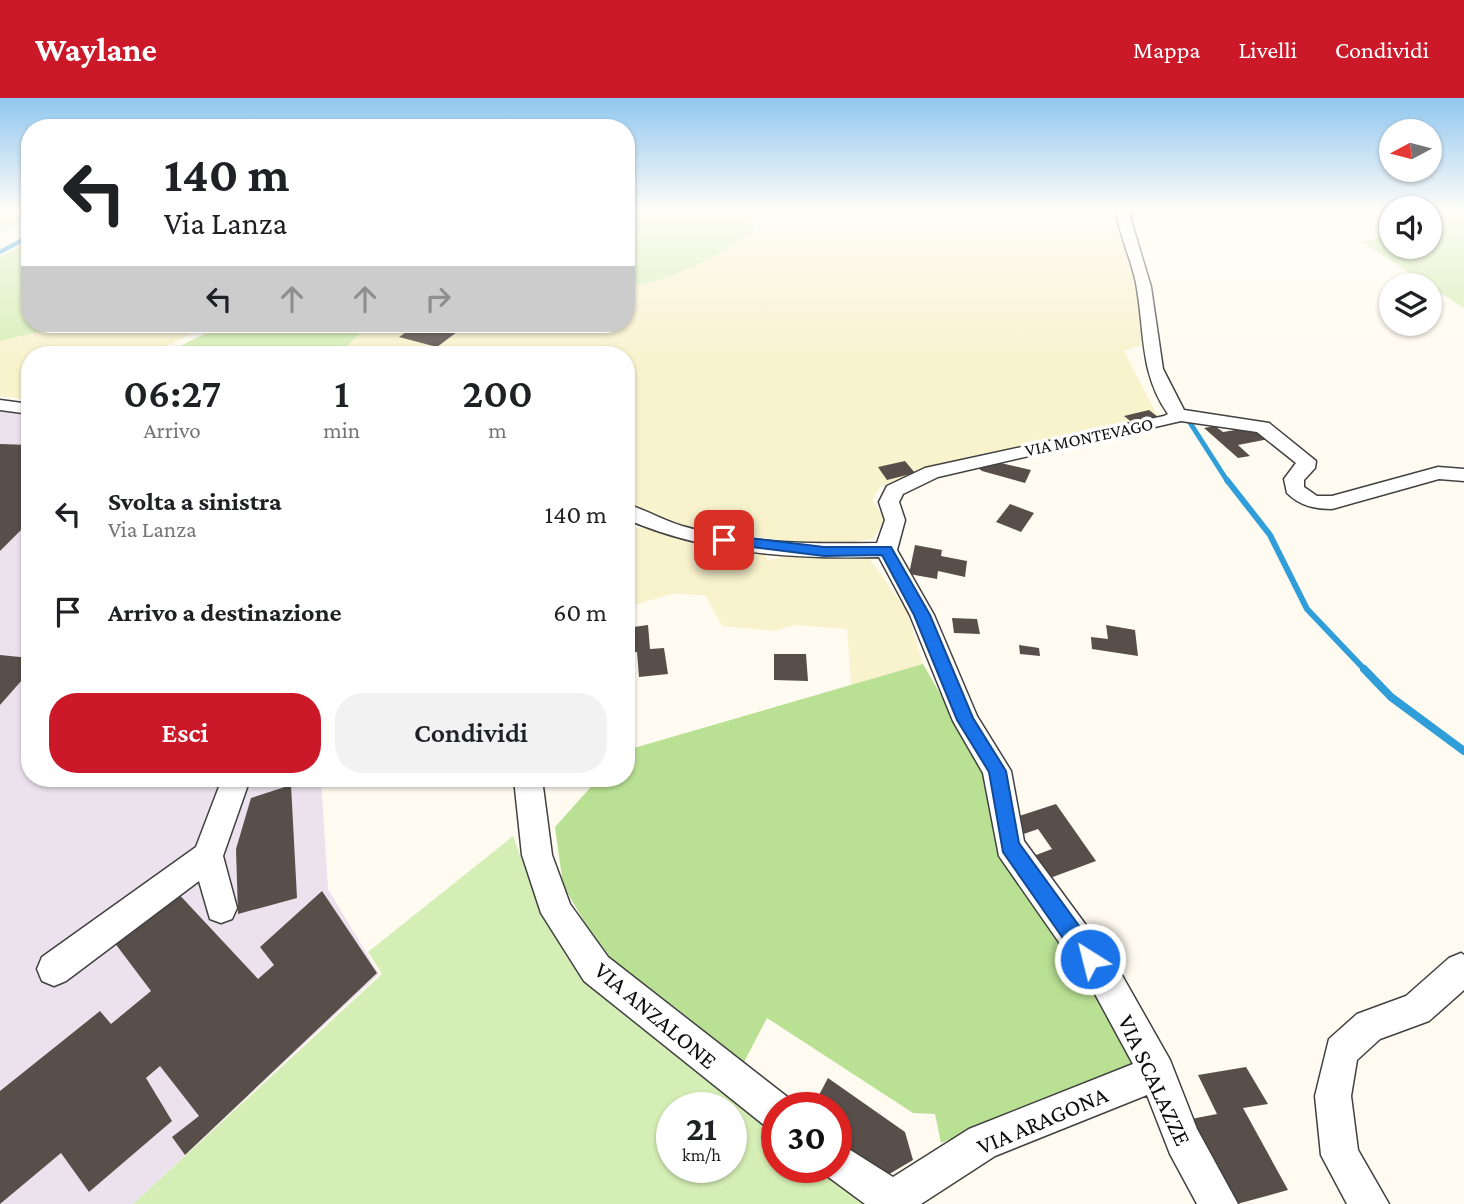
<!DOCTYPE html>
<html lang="it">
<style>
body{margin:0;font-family:"Crimson Pro",serif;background:#f2f2f2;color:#202124;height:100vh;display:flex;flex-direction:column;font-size:26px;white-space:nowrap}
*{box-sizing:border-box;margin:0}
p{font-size:23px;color:#757577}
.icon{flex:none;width:38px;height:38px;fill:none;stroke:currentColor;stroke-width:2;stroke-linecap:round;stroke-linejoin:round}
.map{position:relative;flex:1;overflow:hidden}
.sheet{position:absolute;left:21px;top:248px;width:614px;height:441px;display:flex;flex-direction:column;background:#fff;border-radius:28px;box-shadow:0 2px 5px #0004}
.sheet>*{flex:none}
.banner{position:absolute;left:21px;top:21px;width:614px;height:214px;border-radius:28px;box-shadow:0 2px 5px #0004;background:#fff;color:#202124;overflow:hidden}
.needle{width:46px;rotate:263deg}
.tools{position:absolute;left:1379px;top:21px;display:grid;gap:14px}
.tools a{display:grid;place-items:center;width:63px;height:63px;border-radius:50%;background:#fff;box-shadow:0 2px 5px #0004;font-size:35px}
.speed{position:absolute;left:656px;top:994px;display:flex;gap:14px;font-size:35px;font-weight:700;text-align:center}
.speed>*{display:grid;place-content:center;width:91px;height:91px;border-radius:50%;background:#fff;box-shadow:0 2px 5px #0004;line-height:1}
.speed small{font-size:18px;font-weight:400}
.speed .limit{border:10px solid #d22;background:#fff;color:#111}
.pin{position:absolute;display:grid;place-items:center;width:60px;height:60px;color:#fff;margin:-30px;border-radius:14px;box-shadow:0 4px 10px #0006}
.me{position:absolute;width:77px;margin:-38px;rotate:324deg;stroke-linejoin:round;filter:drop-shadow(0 0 5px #0008)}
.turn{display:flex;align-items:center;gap:24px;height:147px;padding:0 28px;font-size:32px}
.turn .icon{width:91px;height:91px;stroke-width:2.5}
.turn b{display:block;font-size:49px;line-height:60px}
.lanes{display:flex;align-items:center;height:66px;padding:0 28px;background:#0003;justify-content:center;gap:35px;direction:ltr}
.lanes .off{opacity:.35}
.eta{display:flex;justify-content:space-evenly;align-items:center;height:119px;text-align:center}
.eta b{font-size:42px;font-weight:600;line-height:49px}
.button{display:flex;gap:14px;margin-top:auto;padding:14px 28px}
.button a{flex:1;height:80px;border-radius:28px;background:#cc192a;color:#fff;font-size:28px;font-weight:600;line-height:80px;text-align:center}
.button a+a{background:#f2f2f2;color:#202124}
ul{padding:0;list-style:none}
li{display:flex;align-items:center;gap:21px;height:98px;padding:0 28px}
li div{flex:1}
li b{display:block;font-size:26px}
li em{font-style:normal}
header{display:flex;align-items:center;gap:42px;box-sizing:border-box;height:98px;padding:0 35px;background:#cc192a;color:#fff}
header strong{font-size:33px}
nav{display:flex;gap:38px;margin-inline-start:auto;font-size:24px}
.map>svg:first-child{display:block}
</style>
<header>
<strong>Waylane</strong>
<nav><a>Mappa</a><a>Livelli</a><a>Condividi</a></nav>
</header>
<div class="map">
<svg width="1464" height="1106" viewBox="0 0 1464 1106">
<rect width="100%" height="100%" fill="#fffbf0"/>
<path fill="#ece2ee" d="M0,310l30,4v367h291l7,110 51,85 -246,230h-133z"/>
<g fill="#f8f2cd">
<path d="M746,112h368l6,26 13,26 9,69 1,14 -19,6 34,66 -229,52 -48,17 -9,14 13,19 -11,19 -28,6h-37l-122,-17 -60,-23 -1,-149h-289l31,-29 -1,-2h259l1,-37 23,-4 105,-52z"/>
<path d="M70,226l43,4 14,-4h84l-62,31h-119v45l-30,-4v-55z"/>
<path d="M642,425l35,14 82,11 9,12 13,-2 -2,-8 52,9 38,-1 38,53 16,53 -72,21 -4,-56 -53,-4 -20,6 -52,-5 -17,-31 -34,-1 -44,13 -1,-83 2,4h14z"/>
</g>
<g fill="#d5eeb5" fill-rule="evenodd">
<path d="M0,112h30v15l-30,8z"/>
<path d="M627,112h119l9,21c-39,26 -81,49 -128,56z"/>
<path d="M1430,112h34v98l-102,-66 29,-8v13h39z"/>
<path d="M30,143v83h97l-14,4 -43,-4 -70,17v-84z"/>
<path d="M224,226h143l1,2 -31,29h-175z"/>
<path d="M513,738l24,64 29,56 41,42 170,136v33h41l46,37h-731l249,-230 -14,-22zM672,1010h60v59h-60z"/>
</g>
<path fill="#b9e093" d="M923,566l64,111 151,287 -197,81 -6,-29 -22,-1 -146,-95 -24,46 -118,-89 -25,-26 -37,-64 -8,-58 43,-48h28l1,-29z"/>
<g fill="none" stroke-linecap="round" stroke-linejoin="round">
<g stroke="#309ed9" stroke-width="4.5">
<path d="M1131,129l1,-17"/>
<path d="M0,154l30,-16"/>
</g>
<path stroke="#309ed9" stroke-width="5" d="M1187,320l41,64"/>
<path stroke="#309ed9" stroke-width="6" d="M1227,382l43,55 37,74 59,62"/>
<path stroke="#309ed9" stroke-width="8" d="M1364,571l27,28 73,54"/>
</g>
<g fill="#584f4a">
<path d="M418,226h21l22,5 -24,18 -38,-10z"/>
<path d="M1149,312l9,7 -25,6 -9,-7z"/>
<path d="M1215,328l8,6 31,-5 15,12 -31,6 12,11 -12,2 -34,-30z"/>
<path d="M0,346l30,1v76l-30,30z"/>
<path d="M905,363l10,12 -28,7 -9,-13z"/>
<path d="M992,363l39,9 -6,13 -43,-12 -9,-7z"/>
<path d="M1010,406l24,9 -13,19 -25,-10z"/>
<path d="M915,447l27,5 -1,6 26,5 -2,16 -27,-6 -1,8 -28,-5z"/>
<path d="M952,520l25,1 3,15 -26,-1z"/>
<path d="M648,527l2,24 14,-1 4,26 -29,3 -2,-25 -11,1v-25z"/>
<path d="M1106,527l29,5 3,26 -46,-7 -1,-12 17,2z"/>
<path d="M1019,547l20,3 1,8 -20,-2z"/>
<path d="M774,556h32l2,27 -34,-1z"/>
<path d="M0,557l30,3v13l-30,34z"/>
<path d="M291,687l6,113 -59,16 -2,-65 15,-51z"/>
<path d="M1056,706l40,57 -54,20 -14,-23 24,-9 -14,-20 -20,7 -2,-19z"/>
<path d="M174,791l84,90 16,-14 -14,-18 62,-56 55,82 -192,182 -13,-18 27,-21 -39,-50 -14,12 26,43 -83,71 -28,-39 -61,51v-113l100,-80 11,13 40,-33 -40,-53z"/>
<path d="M1246,969l22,37 -25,4 45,82 -51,14 -46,-85 26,-5 -19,-39z"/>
<path d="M828,980l77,54 8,28 -27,16 -50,-36v-32h-24z"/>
</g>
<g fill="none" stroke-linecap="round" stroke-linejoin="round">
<defs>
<g id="minor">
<path d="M1116,112h12l23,77 12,82 21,41 85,13 47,38 -1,7 -11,12v7l13,9h15l106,-29 26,2v12l-25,-2 -107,30c-17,0 -32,-3 -45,-16l-3,-14 12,-16 -39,-31 -76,-11 -243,56 -35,17 -4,8 6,18 -8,30 37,65 43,101 34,55 13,70 95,129 51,90 27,69 41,75h-41l-27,-50 -23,-59 -152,61 -74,48h-56l-42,-31 -3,-6h16v-26l57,36 76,-48 164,-65 -38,-70 -96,-138 -16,-83 -30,-52 -43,-106 -31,-58c-86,2 -172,-3 -253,-38v-15c20,6 37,16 56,22 62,18 131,18 195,17l8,-23 -6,-18 8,-16 38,-18 239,-52 4,-2c-29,-41 -23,-84 -32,-131 -5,-25 -17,-48 -20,-73z"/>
<path d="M0,302l30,4v10l-30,-4z"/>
<path d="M222,681h28l-27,77 14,52 -5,11 -11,4 -11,-4 -11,-38 -133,100 -12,5 -12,-5 -5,-12 5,-12 154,-110z"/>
<path d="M514,681h28l10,76 18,49 38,53 182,142 4,9h-17v22l-13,-5 -180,-144 -43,-68 -19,-58z"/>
<path d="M1461,855l3,2v35l-35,31 -49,18 -23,21 -6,36 7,54 31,54h-42l-26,-49 -6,-59 14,-57 28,-25 49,-18 43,-38z"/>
</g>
</defs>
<use href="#minor" stroke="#414141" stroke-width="3"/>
<use href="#minor" fill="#fff" fill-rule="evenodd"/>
</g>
<linearGradient id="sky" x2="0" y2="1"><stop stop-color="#91c7f0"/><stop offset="0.42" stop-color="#fffdf8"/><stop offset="1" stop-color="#fffdf8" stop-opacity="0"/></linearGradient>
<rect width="1464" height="267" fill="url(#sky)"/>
<path fill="#1a73e8" stroke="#114b97" stroke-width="2" d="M724,437l100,12h67l39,68 43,103 33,53 13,72 79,109 3,7 -3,8 -8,3 -7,-3 -80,-115 -14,-80 -32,-52 -43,-105 -32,-60 -58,1 -105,-13 -2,-3z"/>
<g text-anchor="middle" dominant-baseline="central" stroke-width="7" stroke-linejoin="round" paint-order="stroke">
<g font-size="18" fill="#0e0e0e" stroke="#fff">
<text transform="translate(1089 339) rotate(-12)">VIA MONTEVAGO</text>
</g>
<g font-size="24" fill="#0e0e0e" stroke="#fff">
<text transform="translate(656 917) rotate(40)">VIA ANZALONE</text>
<text transform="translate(1155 982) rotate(65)">VIA SCALAZZE</text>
<text transform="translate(1042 1022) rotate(-23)">VIA ARAGONA</text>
</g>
</g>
</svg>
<div class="tools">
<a><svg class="needle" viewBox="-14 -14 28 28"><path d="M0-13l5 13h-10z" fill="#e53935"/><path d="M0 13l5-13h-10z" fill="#757577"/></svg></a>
<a><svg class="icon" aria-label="sound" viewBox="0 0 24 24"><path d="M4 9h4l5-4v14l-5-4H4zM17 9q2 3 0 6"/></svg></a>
<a><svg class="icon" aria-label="layers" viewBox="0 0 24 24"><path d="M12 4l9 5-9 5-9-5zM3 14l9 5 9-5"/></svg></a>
</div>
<div class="speed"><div>21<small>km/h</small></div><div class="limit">30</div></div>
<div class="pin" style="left:724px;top:442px;background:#d93025"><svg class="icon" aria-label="arrive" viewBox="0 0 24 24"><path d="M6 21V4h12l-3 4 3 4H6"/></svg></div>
<svg class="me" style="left:1090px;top:861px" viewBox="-20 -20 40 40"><circle r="17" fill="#1a73e8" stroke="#fff" stroke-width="3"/><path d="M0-11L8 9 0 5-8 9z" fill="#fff"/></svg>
<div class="banner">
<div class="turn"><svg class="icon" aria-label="left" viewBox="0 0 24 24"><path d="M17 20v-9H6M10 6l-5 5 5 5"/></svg><div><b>140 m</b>Via Lanza</div></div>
<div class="lanes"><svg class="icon" aria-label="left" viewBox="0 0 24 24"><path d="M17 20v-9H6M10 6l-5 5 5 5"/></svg><svg class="icon off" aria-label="ahead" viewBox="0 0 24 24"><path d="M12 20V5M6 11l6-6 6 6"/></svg><svg class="icon off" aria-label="ahead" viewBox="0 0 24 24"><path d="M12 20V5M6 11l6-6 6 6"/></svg><svg class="icon off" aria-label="right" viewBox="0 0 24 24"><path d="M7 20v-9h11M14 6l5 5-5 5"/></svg></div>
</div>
<section class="sheet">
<div class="eta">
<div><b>06:27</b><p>Arrivo</p></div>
<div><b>1</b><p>min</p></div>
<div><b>200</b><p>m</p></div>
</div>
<ul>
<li><svg class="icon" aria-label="left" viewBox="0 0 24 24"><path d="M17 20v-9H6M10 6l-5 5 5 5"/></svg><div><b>Svolta a sinistra</b><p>Via Lanza</p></div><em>140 m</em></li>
<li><svg class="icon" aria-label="arrive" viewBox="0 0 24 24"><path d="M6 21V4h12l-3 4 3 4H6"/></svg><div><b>Arrivo a destinazione</b></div><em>60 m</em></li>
</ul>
<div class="button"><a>Esci</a><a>Condividi</a></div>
</section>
</div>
